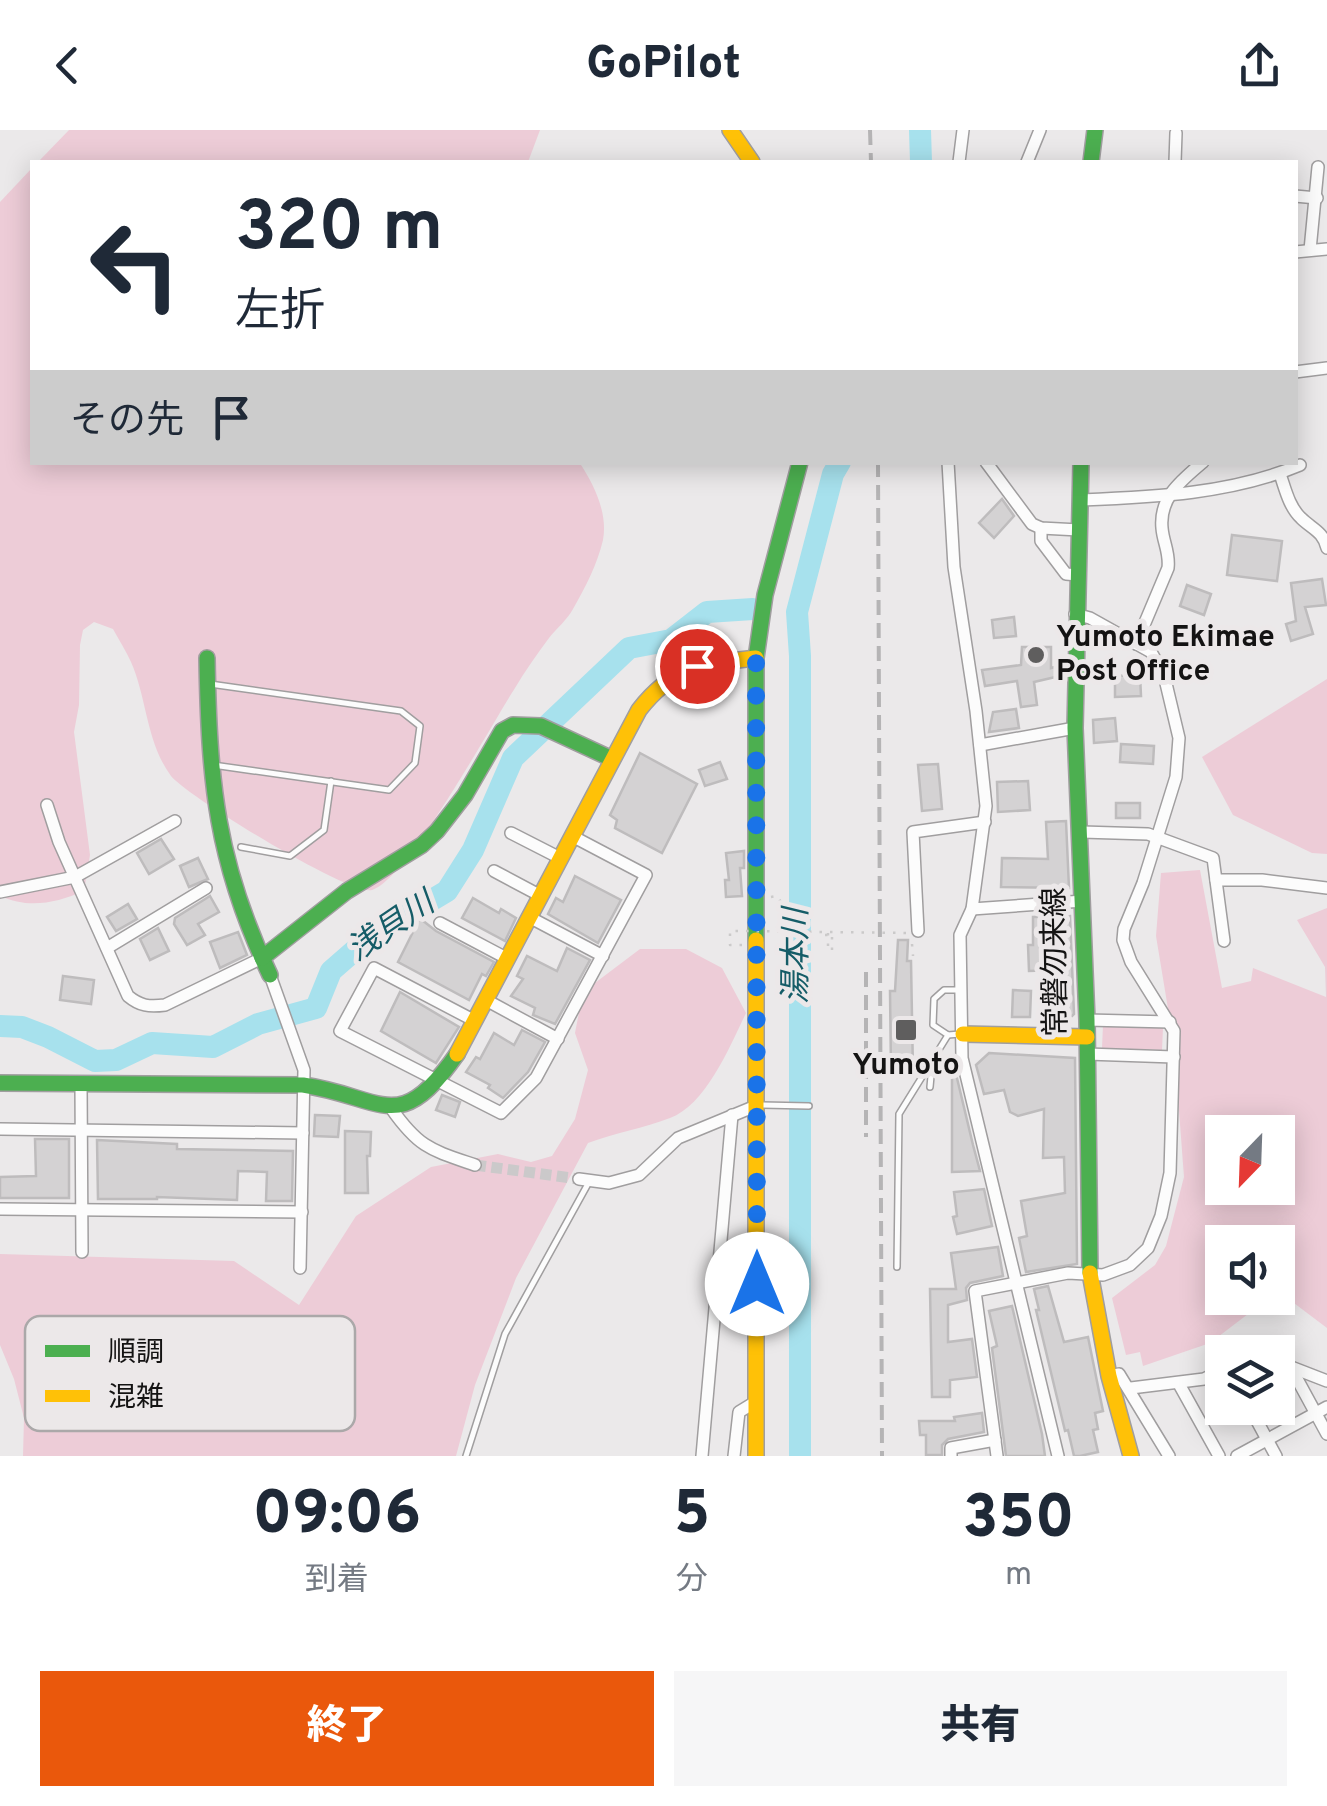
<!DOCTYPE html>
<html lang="ja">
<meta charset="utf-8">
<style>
body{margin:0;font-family:Overpass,"Noto Sans JP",sans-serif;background:#f6f6f7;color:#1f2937;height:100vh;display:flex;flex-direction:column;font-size:38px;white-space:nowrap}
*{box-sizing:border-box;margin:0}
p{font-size:32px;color:#747a83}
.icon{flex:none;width:55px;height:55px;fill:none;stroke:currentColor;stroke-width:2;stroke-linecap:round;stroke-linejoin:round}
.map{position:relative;height:1326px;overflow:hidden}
.details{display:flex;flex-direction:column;background:#fff;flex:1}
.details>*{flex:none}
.top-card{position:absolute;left:30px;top:30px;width:1268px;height:305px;border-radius:0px;box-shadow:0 5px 25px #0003;background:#fff;color:#1f2937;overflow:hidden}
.needle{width:65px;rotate:203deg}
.controls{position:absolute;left:1205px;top:985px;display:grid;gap:20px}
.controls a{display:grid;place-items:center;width:90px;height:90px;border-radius:0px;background:#fff;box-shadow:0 5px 25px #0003;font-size:50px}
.pin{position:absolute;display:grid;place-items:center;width:85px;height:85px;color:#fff;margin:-42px;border:5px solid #fff;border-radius:50%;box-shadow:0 2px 10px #0007}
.me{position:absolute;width:110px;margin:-55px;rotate:0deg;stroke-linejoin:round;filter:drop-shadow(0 0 8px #0008)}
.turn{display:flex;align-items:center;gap:35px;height:210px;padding:0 40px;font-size:45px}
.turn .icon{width:130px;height:130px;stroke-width:2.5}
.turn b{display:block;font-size:70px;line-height:85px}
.then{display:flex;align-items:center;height:95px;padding:0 40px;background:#0003;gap:20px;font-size:38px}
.eta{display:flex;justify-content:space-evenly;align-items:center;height:170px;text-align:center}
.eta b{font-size:60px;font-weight:800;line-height:70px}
.button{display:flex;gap:20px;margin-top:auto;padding:20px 40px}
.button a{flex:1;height:115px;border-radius:0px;background:#ea580c;color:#fff;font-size:40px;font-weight:800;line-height:115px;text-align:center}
.button a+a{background:#f6f6f7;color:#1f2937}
header{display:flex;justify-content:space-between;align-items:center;height:130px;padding:0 40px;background:#fff;font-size:45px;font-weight:800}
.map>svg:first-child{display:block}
</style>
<header><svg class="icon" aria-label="back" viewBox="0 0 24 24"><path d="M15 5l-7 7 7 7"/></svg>GoPilot<svg class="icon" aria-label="share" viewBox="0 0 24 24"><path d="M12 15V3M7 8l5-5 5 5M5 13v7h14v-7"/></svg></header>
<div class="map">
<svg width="1327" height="1326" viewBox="0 0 1327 1326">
<rect width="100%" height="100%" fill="#ebe9ea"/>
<g fill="#edccd7" fill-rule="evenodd">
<path d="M69,0h471l-12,32h-490z"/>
<path d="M32,38v294h547c15,22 29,51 24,78 -6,25 -17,46 -30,69 -6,11 -16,19 -24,29 -12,16 -24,33 -34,50 -24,37 -108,192 -143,202 -22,6 -184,-93 -201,-114 -25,-34 -24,-78 -40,-114 -5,-11 -12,-22 -18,-33l-19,-7 -11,8 -3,15 -1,60 -5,27 16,123 -6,36c-28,12 -55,18 -84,5v-694z"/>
<path d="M1327,549v175l-15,-1 -79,-38 -31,-58z"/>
<path d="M1200,740l22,118 29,-7 2,-13 73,29 -1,-30 -28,-47 30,-12v420l-49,-37v-49h-56v56h47l-59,45 -67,23 -3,-14 -14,3 -14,-57 43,-33 11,-19 18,-69 -10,-132 -18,-109 5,-63zM1222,1002h56v56h-56z"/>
<path d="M640,819h46l36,19 24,45c-16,33 -40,92 -76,105 -26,10 -55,15 -82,25l-72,135 -41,107 -19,71h-433l1,-38 -10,-39 -14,-34v-91l234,7 65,44 57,-89 75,-49 67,-13 33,8 21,-6 23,-37 13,-49 -13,-37 8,-41z"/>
<path d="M1103,895l60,3 -1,22 -60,-2z"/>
</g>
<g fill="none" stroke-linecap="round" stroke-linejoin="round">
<g stroke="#a7e1ed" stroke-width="22">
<path d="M920,0l1,32"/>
<path d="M0,896l22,1 26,10 47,24 21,-1 36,-17 61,4 45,-23 58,-16 15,-37 39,-34 77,-46 26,-41 40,-92 116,-110 42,-8 36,-28 46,-3"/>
<path d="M800,1326v-800l-3,-44 36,-138 7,-12"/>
</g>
</g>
<g fill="#d4d2d3" stroke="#bebcbd" stroke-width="2.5">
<path d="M1002,369l12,17 -20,22 -15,-15z"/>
<path d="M1232,405l50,6 -5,40 -50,-6z"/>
<path d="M1322,449l4,26 -21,2 8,27 -22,7 -5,-17 10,-3 -5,-38z"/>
<path d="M1187,455l24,9 -7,21 -24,-9z"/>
<path d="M1014,487l2,19 -22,2 -2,-18z"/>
<path d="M1022,517h29v21l11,-3 2,10 -30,7 3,23 -16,2 -4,-26 -32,5 -3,-16 39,-5z"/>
<path d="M1140,545l1,21 -26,1v-21z"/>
<path d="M1016,579l3,19 -30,4 4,-20z"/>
<path d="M1115,588l2,23 -23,2 -1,-23z"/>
<path d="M1121,614l33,2 -1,18 -33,-2z"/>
<path d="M640,623l57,31 -35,69 -47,-25 2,-8 -7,-5z"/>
<path d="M720,632l7,17 -22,7 -6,-16z"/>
<path d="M938,634l4,45 -20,2 -4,-46z"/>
<path d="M1028,651l2,29 -32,2 -1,-30z"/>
<rect x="1116" y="673" width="24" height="15"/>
<path d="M1066,691l3,67 -68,-1 1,-29 46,1 -2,-37z"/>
<path d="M161,709l13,20 -25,15 -12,-21z"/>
<path d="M744,721v17h-4l2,28 -16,1 -1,-17h4l-3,-27z"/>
<path d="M198,728l10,21 -19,8 -9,-21z"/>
<path d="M575,746l46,24 -23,43 -50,-29 8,-16 7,4z"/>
<path d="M210,766l9,16 -21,12 7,11 -18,10 -13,-21 1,-6z"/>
<path d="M473,768l26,15 2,-4 15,9 -11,23 -43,-23z"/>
<path d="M128,774l9,15 -21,12 -9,-14z"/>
<path d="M1070,786l4,98 -4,4 -16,-1 3,-47 -28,1 -1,-26h5v-28z"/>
<path d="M422,790l14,11 58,31 -8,14 -4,-2 -13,26 -71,-38 14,-28 -18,-1 11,-12z"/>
<path d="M158,798l11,23 -19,9 -10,-21z"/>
<path d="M238,802l9,23 -27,13 -10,-26z"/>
<path d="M898,810h10l-1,21h4l2,111 -22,-1 -1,-80h5z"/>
<path d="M567,818l23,12 -35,64 -22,-9 2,-7 -24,-12 12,-17 -6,-3 10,-20 30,15z"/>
<path d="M63,846l31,4 -3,24 -31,-4z"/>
<path d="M1013,860l18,1 -1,26h-18z"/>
<path d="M400,862l59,35 -23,36 -55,-32z"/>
<path d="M522,900l23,12 -17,30 -25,26 -15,-10 2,-3 -24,-13 10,-15 4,2 14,-26 20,12z"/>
<path d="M989,923l86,5 2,206 -51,8 -7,-34 8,-2 -6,-35 44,-8 -1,-36 -21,1 1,-49 -26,7 -8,-4 -6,-22 -20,4 -8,-29z"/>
<path d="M956,944l17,71 7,26 -28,1v-97z"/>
<path d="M442,965l18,7 -5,15 -19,-7z"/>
<path d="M315,985l25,1 -2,21 -24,-1z"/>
<path d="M345,1001l26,1 -1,24h-3l1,37h-23z"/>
<path d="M35,1009h34v59h-69v-21l36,-1z"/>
<path d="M97,1010l80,4v5l116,2 -1,50h-26l1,-29 -29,-1 -1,29 -80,-3v2h-59z"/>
<path d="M984,1059l8,37 -35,8 -4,-17 4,-1 -3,-24z"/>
<path d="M998,1117l5,29 -33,7 -4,5 1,12 -19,5v37l24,-3 5,38 -27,3v17h-18l-2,-108h26l-5,-36z"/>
<path d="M1048,1156l16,56 24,-5 15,74 -8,2 3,16 -5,1 5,22 -18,4h-6l-6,-26 -3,1 -29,-121h3l-5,-21z"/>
<path d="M1012,1176l30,128 3,22h-39l-14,-108 5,-2 -8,-35z"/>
<path d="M982,1283l2,19 -36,7 -6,6v10h-16v-20h-6l-1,-14h36l-1,-4z"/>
</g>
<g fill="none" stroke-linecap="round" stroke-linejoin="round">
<path stroke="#cbc9ca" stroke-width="11" stroke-dasharray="11 5.5" stroke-linecap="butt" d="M475,1035l104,14"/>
<defs>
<g id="lane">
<path d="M210,554l191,27 19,15 -5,37 -26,27 -176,-25"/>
<path d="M241,717l49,9 34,-26 7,-49"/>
<path d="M960,860h-16l-10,9 -1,26 15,10 12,-1"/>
<path d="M930,957l2,-22"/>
<path d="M762,975l47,1"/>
<path d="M897,1137l2,-153 49,-79"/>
<path d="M466,1326l39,-122 84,-152"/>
</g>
<g id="street">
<path d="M959,32l4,-32"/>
<path d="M1027,32l13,-32"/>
<path d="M1175,32l1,-29"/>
<path d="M1295,66l22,2"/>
<path d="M1310,120l8,-83"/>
<path d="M1295,122l32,-3"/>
<path d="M1295,242l32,-4"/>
<path d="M948,332l6,105 22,144 10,95 -14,103 -12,26 2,123 96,398"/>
<path d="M986,332l46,62 9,4 38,2"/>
<path d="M1280,344c5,14 9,33 21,44 11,11 22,13 26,30"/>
<path d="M1080,370c74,-3 151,-6 220,-35"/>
<path d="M1041,398v13l25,33 12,1"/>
<path d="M1136,514l32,-76c2,-15 -5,-26 -6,-40 -3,-31 20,-48 41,-66"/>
<path d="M980,615l95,-17"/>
<path d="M47,675l12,37 69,154c12,10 21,11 37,9l97,-47"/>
<path d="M1082,702l66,2 65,24 11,83"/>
<path d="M511,703l49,25"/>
<path d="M494,741l47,25"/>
<path d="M1216,750h46l65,8"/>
<path d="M0,762l75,-15 100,-56"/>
<path d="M972,779l111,-8"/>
<path d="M529,787l74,39"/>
<path d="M440,793l68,36"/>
<path d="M918,801l-5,-99 72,-10"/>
<path d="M107,818l99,-60"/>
<path d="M270,845l34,95 -4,198"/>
<path d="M486,870l72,39"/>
<path d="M1087,890l83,2"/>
<path d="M475,891l-101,-53 -34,63 161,82 35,-35 110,-203 -74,-39"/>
<path d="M1087,924l87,3"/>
<path d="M81,954l1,168"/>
<path d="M391,978c28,40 40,42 84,57"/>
<path d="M0,999l303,4"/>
<path d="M579,1049l30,4 30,-8 39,-37 80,-33"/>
<path d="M0,1079l302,3"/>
<path d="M1278,1232l49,19"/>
<path d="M1290,1236l37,68"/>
<path d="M1109,1246l10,-2 50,82"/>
<path d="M1179,1254l40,72"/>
<path d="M1131,1258l73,-9 18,-9"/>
<path d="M1250,1278l26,48"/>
<path d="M702,1326l30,-341"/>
<path d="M734,1326l5,-44 18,-11"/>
<path d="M951,1326v-8l44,-8"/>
<path d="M997,1326l-22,-165 93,-18 35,2 27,-10 18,-17 13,-32 9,-43 4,-142 -43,-69 -8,-22 1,-11 19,-46 33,-106 3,-39 -15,-63 -13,-23 -61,-34 -15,-4"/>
<path d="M1237,1326l90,-49"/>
</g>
<g id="fast">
<path d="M1091,32l4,-32"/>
<path d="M1081,332l-6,266 12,292 3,253"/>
<path d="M207,528c2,123 9,204 63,317"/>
<path d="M756,810v-282l9,-63 35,-133"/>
<path d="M262,828l85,-67 75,-46 15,-14 28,-36 37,-64 11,-6 28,1 71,33"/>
<path d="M0,953l303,2c81,12 95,53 154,-31"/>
</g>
<g id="slow">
<path d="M730,0l22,32"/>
<path d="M756,810v516"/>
<path d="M963,904l124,3"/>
<path d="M457,924l182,-344c35,-45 64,-46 117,-52"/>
<path d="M1090,1143l19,103 22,80"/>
</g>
</defs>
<use href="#lane" stroke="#a09e9f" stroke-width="8"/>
<use href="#street" stroke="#a09e9f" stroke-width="14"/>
<use href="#fast" stroke="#a09e9f" stroke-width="18"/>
<use href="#slow" stroke="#a09e9f" stroke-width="18"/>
<g stroke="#cbcaca" stroke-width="2.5" stroke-dasharray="2.5 8" stroke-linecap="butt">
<path d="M771,767l6,-1 24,35"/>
<path d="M825,805h7"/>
<path d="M912,814l1,12"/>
<path d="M742,815h-12v-14h12"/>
</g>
<use href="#lane" stroke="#fcfcfc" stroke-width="5"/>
<use href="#street" stroke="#fcfcfc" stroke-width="11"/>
<use href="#fast" stroke="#4caf50" stroke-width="15"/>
<use href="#slow" stroke="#ffc107" stroke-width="15"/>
<g stroke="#b5b4b5" stroke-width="4" stroke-dasharray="15 8" stroke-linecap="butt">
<path d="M870,0l1,32"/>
<path d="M878,332l4,994"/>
<path d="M866,842v165"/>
</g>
<g stroke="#cbcaca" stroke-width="2.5" stroke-dasharray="2.5 8" stroke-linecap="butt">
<path d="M746,801l166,2"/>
<path d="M828,803v17h4v-15"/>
</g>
</g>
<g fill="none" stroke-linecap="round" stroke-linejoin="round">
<path stroke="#1a73e8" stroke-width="18" stroke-dasharray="0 32.4" d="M697,536l59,-8 1,626"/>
</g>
<g fill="#5f5e5e" stroke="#ece8e9" stroke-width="4">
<circle cx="1036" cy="525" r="10"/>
<rect x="894" y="888" width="24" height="24" rx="5"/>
</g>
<g text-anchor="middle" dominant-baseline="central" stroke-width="10" stroke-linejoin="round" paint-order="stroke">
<g font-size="30" font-weight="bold" fill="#141313" stroke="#ece8e9" text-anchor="start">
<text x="1056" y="508">Yumoto Ekimae<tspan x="1056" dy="34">Post Office</tspan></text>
<text x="906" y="936" text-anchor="middle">Yumoto</text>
</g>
<g font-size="30" fill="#141313" stroke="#ece8e9">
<text transform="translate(1057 832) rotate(-91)">常磐勿来線</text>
</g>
<g font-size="32" font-style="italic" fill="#155c67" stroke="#ece8e9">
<text transform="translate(392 798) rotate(-34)">浅貝川</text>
<text transform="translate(798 826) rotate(-90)">湯本川</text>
</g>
</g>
<rect x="25" y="1186" width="330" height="115" rx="15" fill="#ece8e9" stroke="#aba8a9" stroke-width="2.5"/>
<rect x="45" y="1215" width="45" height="12" fill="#4caf50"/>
<rect x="45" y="1260" width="45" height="12" fill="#ffc107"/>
<g font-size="28" fill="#141313">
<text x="108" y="1231">順調</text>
<text x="108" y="1276">混雑</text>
</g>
</svg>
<div class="controls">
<a><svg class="needle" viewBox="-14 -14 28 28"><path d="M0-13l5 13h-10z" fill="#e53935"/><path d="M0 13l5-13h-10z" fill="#747a83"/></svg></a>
<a><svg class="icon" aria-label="sound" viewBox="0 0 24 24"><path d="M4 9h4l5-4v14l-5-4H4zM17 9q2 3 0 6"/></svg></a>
<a><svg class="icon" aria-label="layers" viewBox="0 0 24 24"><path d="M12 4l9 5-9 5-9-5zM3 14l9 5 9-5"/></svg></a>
</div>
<div class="pin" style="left:697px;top:536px;background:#d93025"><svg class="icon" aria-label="arrive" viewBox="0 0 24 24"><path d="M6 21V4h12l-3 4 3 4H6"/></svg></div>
<svg class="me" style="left:757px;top:1154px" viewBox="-20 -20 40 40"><circle r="19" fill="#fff"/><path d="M0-13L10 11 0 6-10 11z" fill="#1a73e8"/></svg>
<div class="top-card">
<div class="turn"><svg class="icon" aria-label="left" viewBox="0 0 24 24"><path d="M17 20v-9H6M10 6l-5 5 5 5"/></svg><div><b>320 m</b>左折</div></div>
<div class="then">その先<svg class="icon" aria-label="arrive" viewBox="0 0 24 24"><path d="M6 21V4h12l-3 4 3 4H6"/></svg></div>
</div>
</div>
<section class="details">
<div class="eta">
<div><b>09:06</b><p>到着</p></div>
<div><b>5</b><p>分</p></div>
<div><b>350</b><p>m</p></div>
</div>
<div class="button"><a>終了</a><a>共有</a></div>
</section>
